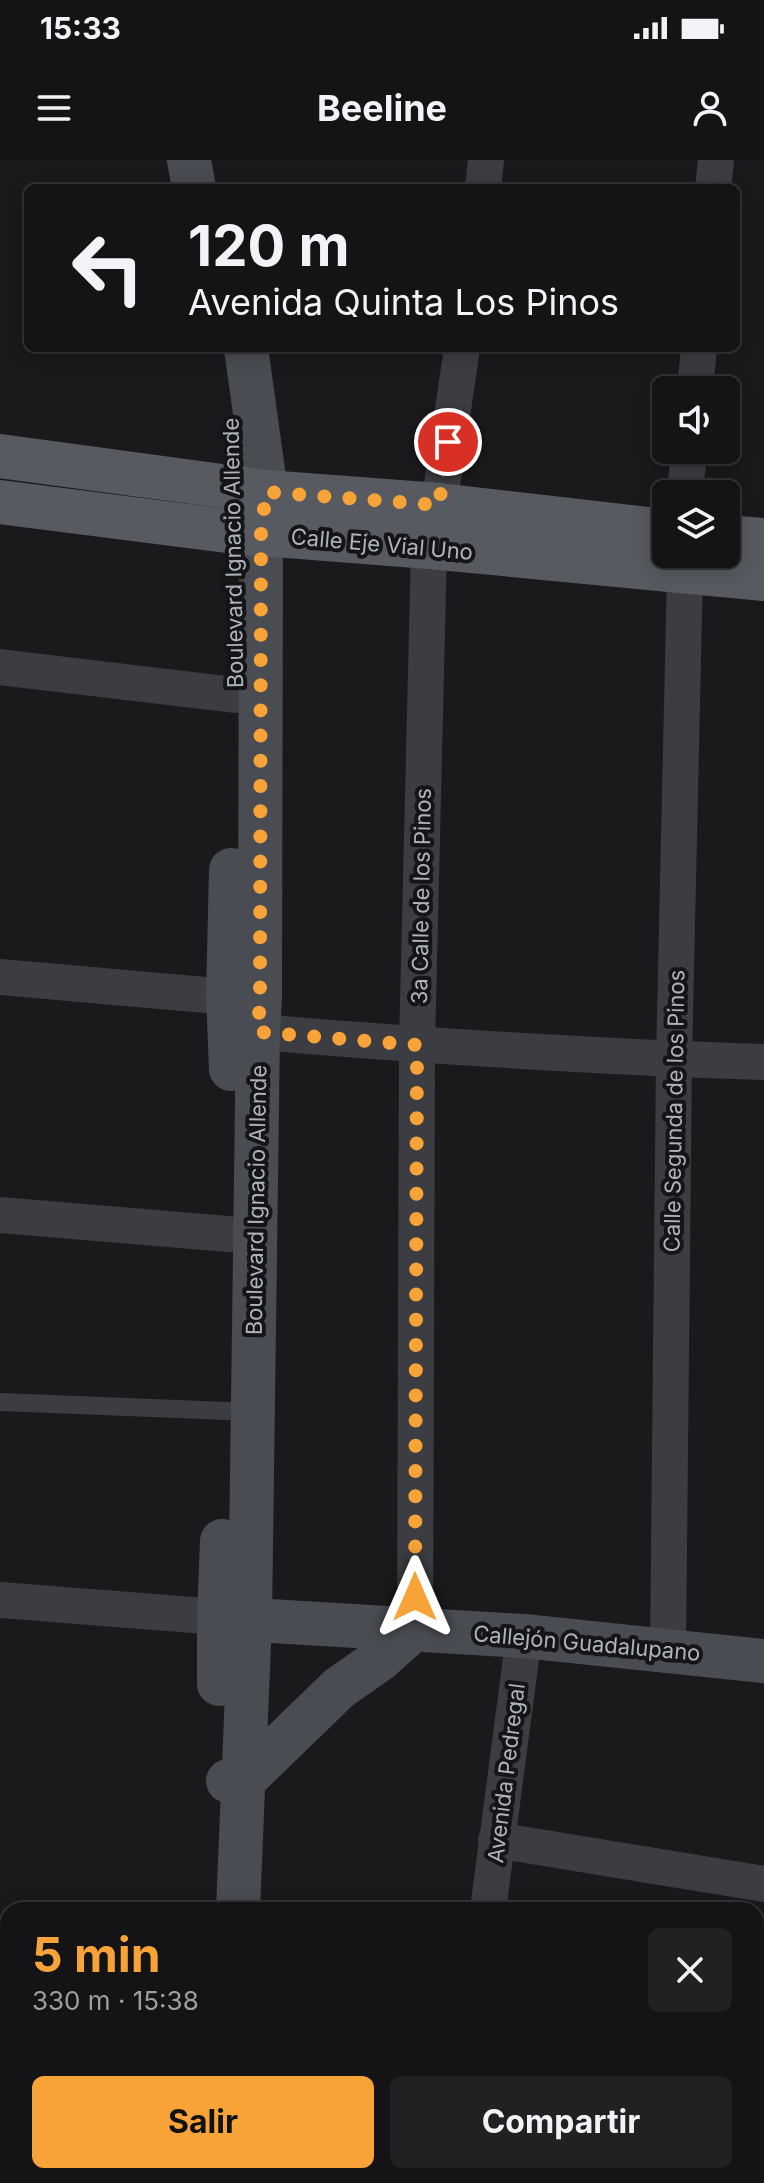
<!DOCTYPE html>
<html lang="es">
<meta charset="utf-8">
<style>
body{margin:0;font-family:Inter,sans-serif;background:#212123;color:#f1f3f6;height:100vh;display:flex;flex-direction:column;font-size:30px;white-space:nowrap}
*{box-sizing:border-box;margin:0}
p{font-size:26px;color:#9d9ea1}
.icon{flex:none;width:44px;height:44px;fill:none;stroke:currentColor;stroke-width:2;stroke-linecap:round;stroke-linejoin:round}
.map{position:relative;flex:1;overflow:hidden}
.side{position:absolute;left:0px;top:1742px;width:764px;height:282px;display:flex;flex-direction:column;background:#141416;border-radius:24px 24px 0 0;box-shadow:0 4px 20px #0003,0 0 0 2px #333335}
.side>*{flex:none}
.top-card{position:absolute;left:24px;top:24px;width:716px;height:168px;border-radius:12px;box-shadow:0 4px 20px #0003,0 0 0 2px #333335;background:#141416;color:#f1f3f6;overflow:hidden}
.controls{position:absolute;left:652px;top:216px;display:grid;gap:16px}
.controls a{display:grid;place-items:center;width:88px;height:88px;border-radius:12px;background:#141416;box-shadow:0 4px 20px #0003,0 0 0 2px #333335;font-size:40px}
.pin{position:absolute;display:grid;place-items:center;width:68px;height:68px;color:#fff;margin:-34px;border:4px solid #fff;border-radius:50%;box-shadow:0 2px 8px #0007}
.me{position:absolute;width:88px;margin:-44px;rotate:0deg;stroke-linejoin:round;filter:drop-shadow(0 0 6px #0008)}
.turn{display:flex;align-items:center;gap:28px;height:168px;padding:0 32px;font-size:36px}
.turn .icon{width:104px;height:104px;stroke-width:2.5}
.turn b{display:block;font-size:56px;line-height:68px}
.round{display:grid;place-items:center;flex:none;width:84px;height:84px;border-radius:12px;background:#212123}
.headline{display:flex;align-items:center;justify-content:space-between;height:136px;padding:0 32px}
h1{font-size:48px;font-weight:700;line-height:60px;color:#f7a338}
.action{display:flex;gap:16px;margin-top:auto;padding:16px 32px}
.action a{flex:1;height:92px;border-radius:12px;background:#f7a338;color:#111;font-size:32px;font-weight:700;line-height:92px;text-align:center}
.action a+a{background:#212123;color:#f1f3f6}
.status{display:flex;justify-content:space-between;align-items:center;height:56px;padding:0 40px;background:#141416;direction:ltr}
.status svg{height:22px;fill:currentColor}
header{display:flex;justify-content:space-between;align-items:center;height:104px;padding:0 32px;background:#141416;font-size:36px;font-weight:700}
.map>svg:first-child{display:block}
</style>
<div class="status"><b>15:33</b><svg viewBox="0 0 49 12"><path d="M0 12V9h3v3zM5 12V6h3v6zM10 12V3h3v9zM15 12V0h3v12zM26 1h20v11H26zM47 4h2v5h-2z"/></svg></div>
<header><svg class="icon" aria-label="menu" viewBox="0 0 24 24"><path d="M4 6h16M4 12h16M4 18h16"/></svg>Beeline<svg class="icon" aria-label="person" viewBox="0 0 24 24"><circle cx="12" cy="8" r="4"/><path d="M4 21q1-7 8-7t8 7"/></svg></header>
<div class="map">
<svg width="764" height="2023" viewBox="0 0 764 2023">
<rect width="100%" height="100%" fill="#1a1a1d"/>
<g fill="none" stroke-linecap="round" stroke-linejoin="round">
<path stroke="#3b3d42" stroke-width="18" d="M0,1242l228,9"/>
<g stroke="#3b3d42" stroke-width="36">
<path d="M483,28l3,-28"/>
<path d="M713,28l3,-28"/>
<path d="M695,230l4,-42"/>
<path d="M685,334l4,-44"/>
<path d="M439,345l23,-157"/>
<path d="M0,507l235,28"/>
<path d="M0,817l228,20 26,1"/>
<path d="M232,874l26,-2c169,14 337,25 506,30"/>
<path d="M0,1055l228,19"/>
<path d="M0,1440l219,17"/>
<path d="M415,1468l2,-583 12,-498"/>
<path d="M668,1490l6,-591 11,-488 -2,-17"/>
<path d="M496,1680l268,44"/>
<path d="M488,1750l36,-274"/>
<path d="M756,1962l8,-63"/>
<path d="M462,2023l1,-7"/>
<path d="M750,2023v-7"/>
</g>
<g stroke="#494c52" stroke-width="44">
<path d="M189,0l5,28"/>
<path d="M231,909l-3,-72 3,-127"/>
<path d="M221,1458l303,18 240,25"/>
<path d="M219,1524v-67l3,-76"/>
<path d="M228,1621h15l96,-93 40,-28 36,-32"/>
<path d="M238,1750l12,-290 8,-588 2,-34 1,-464 5,-42 -20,-144"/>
<path d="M138,2023l3,-7"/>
</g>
<g stroke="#575a61" stroke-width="44">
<path d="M0,296l266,36 173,13 227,26"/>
<path d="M0,342l235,30 194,15 335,32"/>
<path d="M726,377l38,3"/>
</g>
</g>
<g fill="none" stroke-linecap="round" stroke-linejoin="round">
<path stroke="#f7a338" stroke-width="14" stroke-dasharray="0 25.2" d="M415,1437l2,-552 -159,-13 2,-34 1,-464 5,-42 173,13 9,-63"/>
</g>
<g text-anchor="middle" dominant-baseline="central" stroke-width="8" stroke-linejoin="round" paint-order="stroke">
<g font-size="22" fill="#adb3bc" stroke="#151518">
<text transform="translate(382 384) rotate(5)">Calle Eje Vial Uno</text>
<text transform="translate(233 393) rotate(-91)">Boulevard Ignacio Allende</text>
<text transform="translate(421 736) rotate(-89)">3a Calle de los Pinos</text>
<text transform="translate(674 951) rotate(-89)">Calle Segunda de los Pinos</text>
<text transform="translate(256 1040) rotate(-89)">Boulevard Ignacio Allende</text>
<text transform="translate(587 1483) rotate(5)">Callejón Guadalupano</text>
<text transform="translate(506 1613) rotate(-83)">Avenida Pedregal</text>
</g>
</g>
</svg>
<div class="controls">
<a><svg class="icon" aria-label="sound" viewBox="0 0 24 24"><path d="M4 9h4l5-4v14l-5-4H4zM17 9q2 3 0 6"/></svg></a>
<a><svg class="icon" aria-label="layers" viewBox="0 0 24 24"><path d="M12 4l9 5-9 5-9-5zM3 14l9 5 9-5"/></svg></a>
</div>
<div class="pin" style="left:448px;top:282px;background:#d93025"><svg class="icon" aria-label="arrive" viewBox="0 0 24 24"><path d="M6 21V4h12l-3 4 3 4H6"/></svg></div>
<svg class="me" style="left:415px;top:1437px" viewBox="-20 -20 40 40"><path d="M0-17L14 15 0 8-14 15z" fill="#f7a338" stroke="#fff" stroke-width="4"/></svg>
<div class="top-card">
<div class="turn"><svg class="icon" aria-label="left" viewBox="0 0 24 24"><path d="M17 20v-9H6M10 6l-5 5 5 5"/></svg><div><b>120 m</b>Avenida Quinta Los Pinos</div></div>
</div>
<section class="side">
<div class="headline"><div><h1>5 min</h1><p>330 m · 15:38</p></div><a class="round"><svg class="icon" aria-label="close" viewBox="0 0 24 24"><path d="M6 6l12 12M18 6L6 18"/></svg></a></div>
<div class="action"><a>Salir</a><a>Compartir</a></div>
</section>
</div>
